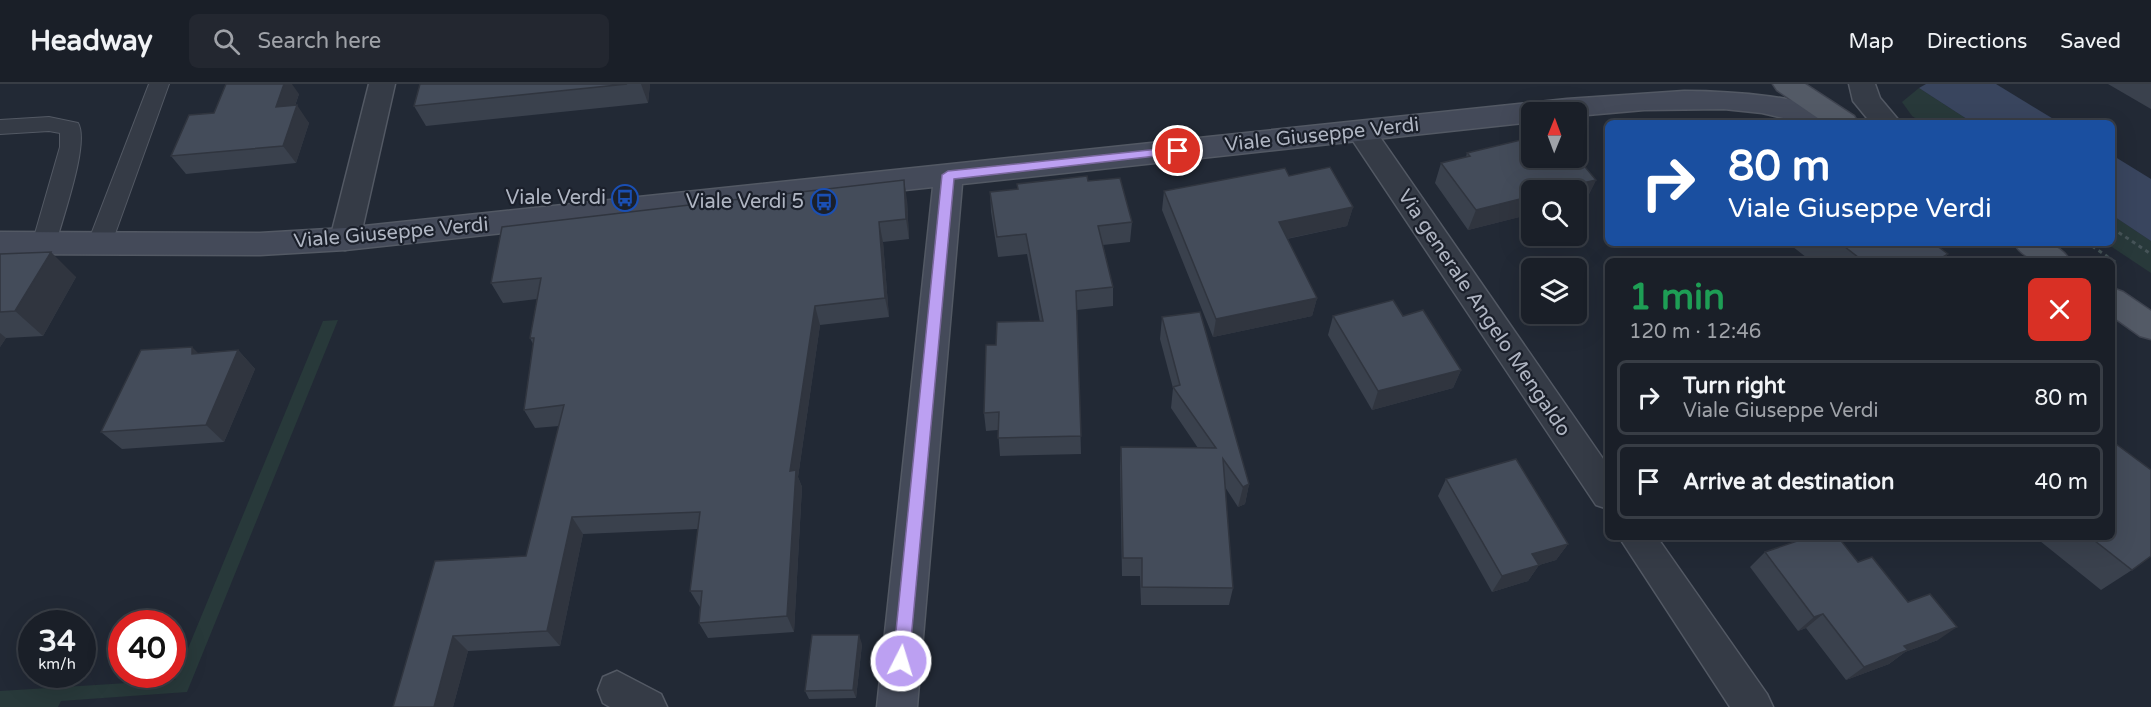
<!DOCTYPE html>
<meta charset="utf-8">
<style>
body{margin:0;font-family:"Varela Round",sans-serif;background:#232730;color:#f1f3f6;height:100vh;display:flex;flex-direction:column;font-size:22px;white-space:nowrap}
*{box-sizing:border-box;margin:0}
p{font-size:20px;color:#9fa2a8}
.icon{flex:none;width:33px;height:33px;fill:none;stroke:currentColor;stroke-width:2;stroke-linecap:round;stroke-linejoin:round}
.map{position:relative;flex:1;overflow:hidden}
.side{position:absolute;left:1605px;top:174px;width:510px;height:282px;display:flex;flex-direction:column;background:#1a1f28;border-radius:9px;box-shadow:0 6px 24px #0002,0 0 0 2px #383d45}
.side>*{flex:none}
.banner{position:absolute;left:1605px;top:36px;width:510px;height:126px;border-radius:9px;box-shadow:0 6px 24px #0002,0 0 0 2px #383d45;background:#1a4fa0;color:#fff;overflow:hidden}
.needle{width:39px;rotate:1deg}
.tools{position:absolute;left:1521px;top:18px;display:grid;gap:12px}
.tools a{display:grid;place-items:center;width:66px;height:66px;border-radius:9px;background:#1a1f28;box-shadow:0 6px 24px #0002,0 0 0 2px #383d45;font-size:30px}
.speed{position:absolute;left:18px;top:526px;display:flex;gap:12px;font-size:30px;font-weight:700;text-align:center}
.speed>*{display:grid;place-content:center;width:78px;height:78px;border-radius:50%;background:#1a1f28;box-shadow:0 6px 24px #0002,0 0 0 2px #383d45;line-height:1}
.speed small{font-size:15px;font-weight:400}
.speed .limit{border:9px solid #d22;background:#fff;color:#111}
.pin{position:absolute;display:grid;place-items:center;width:51px;height:51px;color:#fff;margin:-26px;border:3px solid #fff;border-radius:50%;box-shadow:0 2px 6px #0007}
.me{position:absolute;width:66px;margin:-33px;rotate:5deg;stroke-linejoin:round;filter:drop-shadow(0 0 4px #0008)}
.turn{display:flex;align-items:center;gap:21px;height:126px;padding:0 24px;font-size:27px}
.turn .icon{width:78px;height:78px;stroke-width:2.5}
.turn b{display:block;font-size:42px;line-height:51px}
.round{display:grid;place-items:center;flex:none;width:63px;height:63px;border-radius:9px;background:#232730}
.overview{display:flex;align-items:center;justify-content:space-between;height:102px;padding:0 24px}
h1{font-size:36px;font-weight:700;line-height:45px;color:#1e9e55}
ul{padding:0;list-style:none}
li{display:flex;align-items:center;gap:18px;height:75px;margin:0 12px 9px;padding:0 12px;border:3px solid #383d45;border-radius:9px}
li div{flex:1}
li b{display:block;font-size:22px}
li em{font-style:normal}
header{display:flex;align-items:center;gap:36px;box-sizing:border-box;height:84px;padding:0 30px;background:#1a1f28;border-bottom:2px solid #383d45}
header strong{font-size:28px}
nav{display:flex;gap:33px;margin-inline-start:auto;font-size:21px}
.search{width:420px;height:54px;background:#232730;display:flex;align-items:center;gap:15px;box-sizing:border-box;padding:0 21px;border-radius:9px;color:#9fa2a8;font-size:22px}
.map>svg:first-child{display:block}
</style>
<header>
<strong>Headway</strong>
<div class="search"><svg class="icon" aria-label="search" viewBox="0 0 24 24"><circle cx="10" cy="10" r="6"/><path d="M15 15l6 6"/></svg>Search here</div>
<nav><a>Map</a><a>Directions</a><a>Saved</a></nav>
</header>
<div class="map">
<svg width="2151" height="623" viewBox="0 0 2151 623">
<rect width="100%" height="100%" fill="#222935"/>
<g fill="#28393a">
<path d="M1919,4l54,35h-50l-11,-7 -10,-14z"/>
<path d="M2112,131l39,26v32l-45,-30h6z"/>
<path d="M338,236l-151,372 -126,9 -3,6h-58v-16l175,-11 148,-359z"/>
</g>
<g fill="#39455e">
<path d="M1926,0h70l64,39h-87l-54,-35z"/>
<path d="M2112,71l39,24v62l-39,-26z"/>
</g>
<g fill="none" stroke-linecap="round" stroke-linejoin="round">
<defs>
<g id="lane">
<path d="M149,0h20l-58,161 -4,6 -8,2 -8,-2 -4,-6z"/>
<path d="M49,33l29,6c12,20 -16,96 -22,121l-4,6 -8,2 -8,-2 -4,-6 28,-97v-14l-11,-2 -49,3v-14z"/>
</g>
<g id="street">
<path d="M369,0h26l-35,155 -4,8 -11,3 -11,-3 -4,-8z"/>
<path d="M1849,0h26l5,14 21,25h-30l-18,-22z"/>
<path d="M1361,38l10,2 237,342v43l-12,-4 -245,-367 -4,-7 4,-7z"/>
<path d="M1619,453h38l110,157 6,13h-43z"/>
<path d="M617,587l44,23 6,13h-57l-7,-4 -5,-13 5,-13z"/>
</g>
<path id="secondary" d="M1684,7c32,0 144,4 161,32h-41l-42,-10 -38,-4 -80,1 -68,6v-4h-44v10l-570,62 -45,523h-40l56,-520 -588,63 -85,5 -260,-1v-22l260,1 85,-5 1222,-129z"/>
<g id="primary">
<path d="M1773,0h32l49,32 4,7h-33l-48,-33z"/>
<path d="M2014,159c22,0 44,-4 56,18 -22,0 -43,4 -56,-18z"/>
<path d="M2112,204l11,4 28,19v28l-11,-3 -28,-20z"/>
</g>
</defs>
<use href="#lane" stroke="#535964" stroke-width="2"/>
<use href="#street" stroke="#535964" stroke-width="3"/>
<use href="#secondary" stroke="#535964" stroke-width="3"/>
<use href="#primary" stroke="#3f4450" stroke-width="3"/>
<g stroke="#465458" stroke-width="3" stroke-dasharray="4 4" stroke-linecap="butt">
<path d="M2112,144l39,26"/>
<path d="M2092,162l26,18"/>
</g>
<use href="#lane" fill="#353b46" fill-rule="evenodd"/>
<use href="#street" fill="#353b46" fill-rule="evenodd"/>
<use href="#secondary" fill="#444a59" fill-rule="evenodd"/>
<use href="#primary" fill="#535a66" fill-rule="evenodd"/>
</g>
<g fill="#3a414d">
<path d="M420,0h230l-2,19 -222,23 -12,-20z"/>
<path d="M2108,0h43v25z"/>
<path d="M299,10l-4,12 14,17 -13,40 -110,11 -15,-18 43,-43z"/>
<path d="M1532,57l64,39 -10,20 -118,30 -33,-47 6,-20 25,-6 1,-4z"/>
<path d="M1289,92l64,31 -6,19 -60,13 30,59 -5,18 -99,21 -51,-127 2,-19z"/>
<path d="M1088,97l44,41 -2,20 -27,3 10,42v19l-36,4 4,144 -81,2 -2,-26 -12,1 -2,-18 12,-68 44,-23 -13,-68 -29,3 -7,-45 -1,-20 27,-3v-5z"/>
<path d="M907,116l2,39 -26,3 6,75 -69,8 -22,152 4,10 -8,145 -86,6 -9,-15 1,-16 -10,-16 8,-62 -115,5 -23,112 -92,5 -15,56h-60l42,-146 91,-5 33,-130 -24,2 -11,-18 9,-66 -3,-6 7,-39 -34,4 -12,-20z"/>
<path d="M1788,159h145l15,11 -6,7h-131z"/>
<path d="M0,170l76,23 -33,59 -37,2 -6,9z"/>
<path d="M1333,232h70l58,54 -8,18 -81,22 -44,-75z"/>
<path d="M1162,233l87,167 -4,20 -7,3 -13,-20 8,101 -4,17h-88l-1,-29h-18l-2,-109 1,-20 77,1 -27,-40 2,-20 -13,-49z"/>
<path d="M238,266l17,19 -31,73 -102,7 -21,-17 97,-79z"/>
<path d="M1446,395l122,65 -12,16 -17,5 -11,16 -36,11 -54,-96z"/>
<path d="M2035,453h77l20,33 -31,20z"/>
<path d="M1765,468l93,10 80,78 -33,12 -16,12 -43,16 -40,-52 -8,3 -48,-64z"/>
<path d="M862,560l-6,54 -47,1 -4,-8z"/>
</g>
<g fill="#30353f">
<path d="M284,0h8l7,10 -11,31 -12,-18z"/>
<path d="M641,0h9l-2,19z"/>
<path d="M297,21l12,18 -13,40 -13,-17z"/>
<path d="M904,96l3,20 2,39 -3,-20z"/>
<path d="M1596,96l-10,20 -10,2v-12h-24z"/>
<path d="M1532,112v18l-64,16 8,-20z"/>
<path d="M1353,123l-6,19 -72,15 4,-19z"/>
<path d="M879,138l4,20 6,75 -4,-19z"/>
<path d="M51,168l25,25 -33,59 -28,-25z"/>
<path d="M1948,170l-6,7h-6z"/>
<path d="M1317,214l-5,18 -99,21 3,-18z"/>
<path d="M815,222l5,19 -22,152 4,10 -8,145 -7,-16 3,-145z"/>
<path d="M0,249l6,5 -6,9z"/>
<path d="M192,263l18,18 -18,-11z"/>
<path d="M238,266l17,19 -31,73 -18,-17z"/>
<path d="M1461,286l-8,18 -81,22 6,-19z"/>
<path d="M1249,400l-4,20 -7,3 5,-20z"/>
<path d="M572,433l11,17 -23,112 -13,-15z"/>
<path d="M1568,460l-12,16 -17,5 -11,16 -36,11 10,-16 30,-22z"/>
<path d="M1823,530l-17,14 -8,3 16,-14z"/>
<path d="M1957,543l-19,13 -33,12 -16,12 -43,16 18,-13 40,-21z"/>
<path d="M859,551l3,9 -6,54 -3,-8z"/>
<path d="M453,552l15,15 -15,56h-19z"/>
</g>
<g fill="#444c5a" stroke="#30353f" stroke-width="1.5">
<path d="M226,0h58l-8,23 21,-2 -14,41 -112,10 18,-41 25,-2z"/>
<path d="M420,0h207l-213,22z"/>
<path d="M1529,54l3,3v17h44v-2l20,24 -44,10h-20v6l-56,14 -35,-47 29,-7 -3,-3z"/>
<path d="M1330,83l23,40 -74,15 38,76 -101,21 -52,-128 121,-23 4,8z"/>
<path d="M1087,92l1,5 32,-3 12,44 -34,4 15,61 -37,4 5,145 -83,2 1,-26 -15,1 2,-68h10l1,-23 46,-1 -17,-87 -29,3 -7,-45 28,-3 -1,-5z"/>
<path d="M904,96l2,39 -27,3 6,76 -70,8 -25,165 6,-1 -9,146 -88,7 3,-32h-12l10,-79 -128,5 -25,114 -94,5 -19,71h-41l42,-146 91,-5 38,-151 -40,5 10,-72h-4l11,-60 -50,5 11,-56z"/>
<path d="M1840,159h93l15,11 -12,7h-73z"/>
<path d="M51,168l-36,59 -15,1v-58z"/>
<path d="M1393,216l10,16 20,-6 38,60 -83,21 -45,-75z"/>
<path d="M1200,228l49,172 -6,3 -20,-28 10,129 -91,-1v-29h-19l-2,-111 95,1 -43,-61 7,-2 -18,-68z"/>
<path d="M192,263v7l46,-4 -32,75 -105,7 40,-82z"/>
<path d="M2112,357l39,29v86l-19,14 -42,-33h22z"/>
<path d="M1516,375l52,85 -36,10 7,11 -37,11 -56,-97z"/>
<path d="M1809,453h29l20,25 14,-5 36,45 22,-8 27,33 -53,19 4,4 -44,17 -41,-53 -9,3 -49,-65z"/>
<path d="M812,551h47l-6,55 -48,1z"/>
</g>
<path fill="#bca0f2" stroke="#7a689d" stroke-width="1.5" d="M1178,63l5,4 -1,2 -228,26 -45,482 -3,5 -5,2 -6,-2 -2,-5 49,-486 6,-4z"/>
<defs>
<symbol id="bus-ring" viewBox="-11 -11 22 22"><circle r="9.5" fill="#1b202b" stroke="#1a4fb4" stroke-width="1.5"/><path d="M-5-6H5V4H4V6H2V4H-2V6H-4V4H-5ZM-3.5-4V0h7V-4ZM-3.5 1.2v1.5H-2V1.2ZM2 1.2v1.5H3.5V1.2Z" fill="#1a4fb4"/></symbol>
</defs>
<g fill-rule="evenodd">
<use href="#bus-ring" x="610" y="99" width="30" height="30"/>
<use href="#bus-ring" x="809" y="103" width="30" height="30"/>
</g>
<g text-anchor="middle" dominant-baseline="central" stroke-width="4.5" stroke-linejoin="round" paint-order="stroke">
<g font-size="20" fill="#b0b6c3" stroke="#1b202b">
<text transform="translate(1322 51) rotate(-6)">Viale Giuseppe Verdi</text>
<text transform="translate(391 149) rotate(-5)">Viale Giuseppe Verdi</text>
<text transform="translate(1484 229) rotate(56)">Via generale Angelo Mengaldo</text>
</g>
<g font-size="20" fill="#b0b6c3" stroke="#1b202b" text-anchor="end">
<text x="606" y="114">Viale Verdi</text>
<text x="804" y="118">Viale Verdi 5</text>
</g>
</g>
</svg>
<div class="tools">
<a><svg class="needle" viewBox="-14 -14 28 28"><path d="M0-13l5 13h-10z" fill="#e53935"/><path d="M0 13l5-13h-10z" fill="#9fa2a8"/></svg></a>
<a><svg class="icon" aria-label="search" viewBox="0 0 24 24"><circle cx="10" cy="10" r="6"/><path d="M15 15l6 6"/></svg></a>
<a><svg class="icon" aria-label="layers" viewBox="0 0 24 24"><path d="M12 4l9 5-9 5-9-5zM3 14l9 5 9-5"/></svg></a>
</div>
<div class="speed"><div>34<small>km/h</small></div><div class="limit">40</div></div>
<div class="pin" style="left:1178px;top:67px;background:#d93025"><svg class="icon" aria-label="arrive" viewBox="0 0 24 24"><path d="M6 21V4h12l-3 4 3 4H6"/></svg></div>
<svg class="me" style="left:901px;top:577px" viewBox="-20 -20 40 40"><circle r="17" fill="#bca0f2" stroke="#fff" stroke-width="3"/><path d="M0-11L8 9 0 5-8 9z" fill="#fff"/></svg>
<div class="banner">
<div class="turn"><svg class="icon" aria-label="right" viewBox="0 0 24 24"><path d="M7 20v-9h11M14 6l5 5-5 5"/></svg><div><b>80 m</b>Viale Giuseppe Verdi</div></div>
</div>
<section class="side">
<div class="overview"><div><h1>1 min</h1><p>120 m · 12:46</p></div><a class="round" style="background:#d93025;color:#fff"><svg class="icon" aria-label="close" viewBox="0 0 24 24"><path d="M6 6l12 12M18 6L6 18"/></svg></a></div>
<ul>
<li><svg class="icon" aria-label="right" viewBox="0 0 24 24"><path d="M7 20v-9h11M14 6l5 5-5 5"/></svg><div><b>Turn right</b><p>Viale Giuseppe Verdi</p></div><em>80 m</em></li>
<li><svg class="icon" aria-label="arrive" viewBox="0 0 24 24"><path d="M6 21V4h12l-3 4 3 4H6"/></svg><div><b>Arrive at destination</b></div><em>40 m</em></li>
</ul>
</section>
</div>
